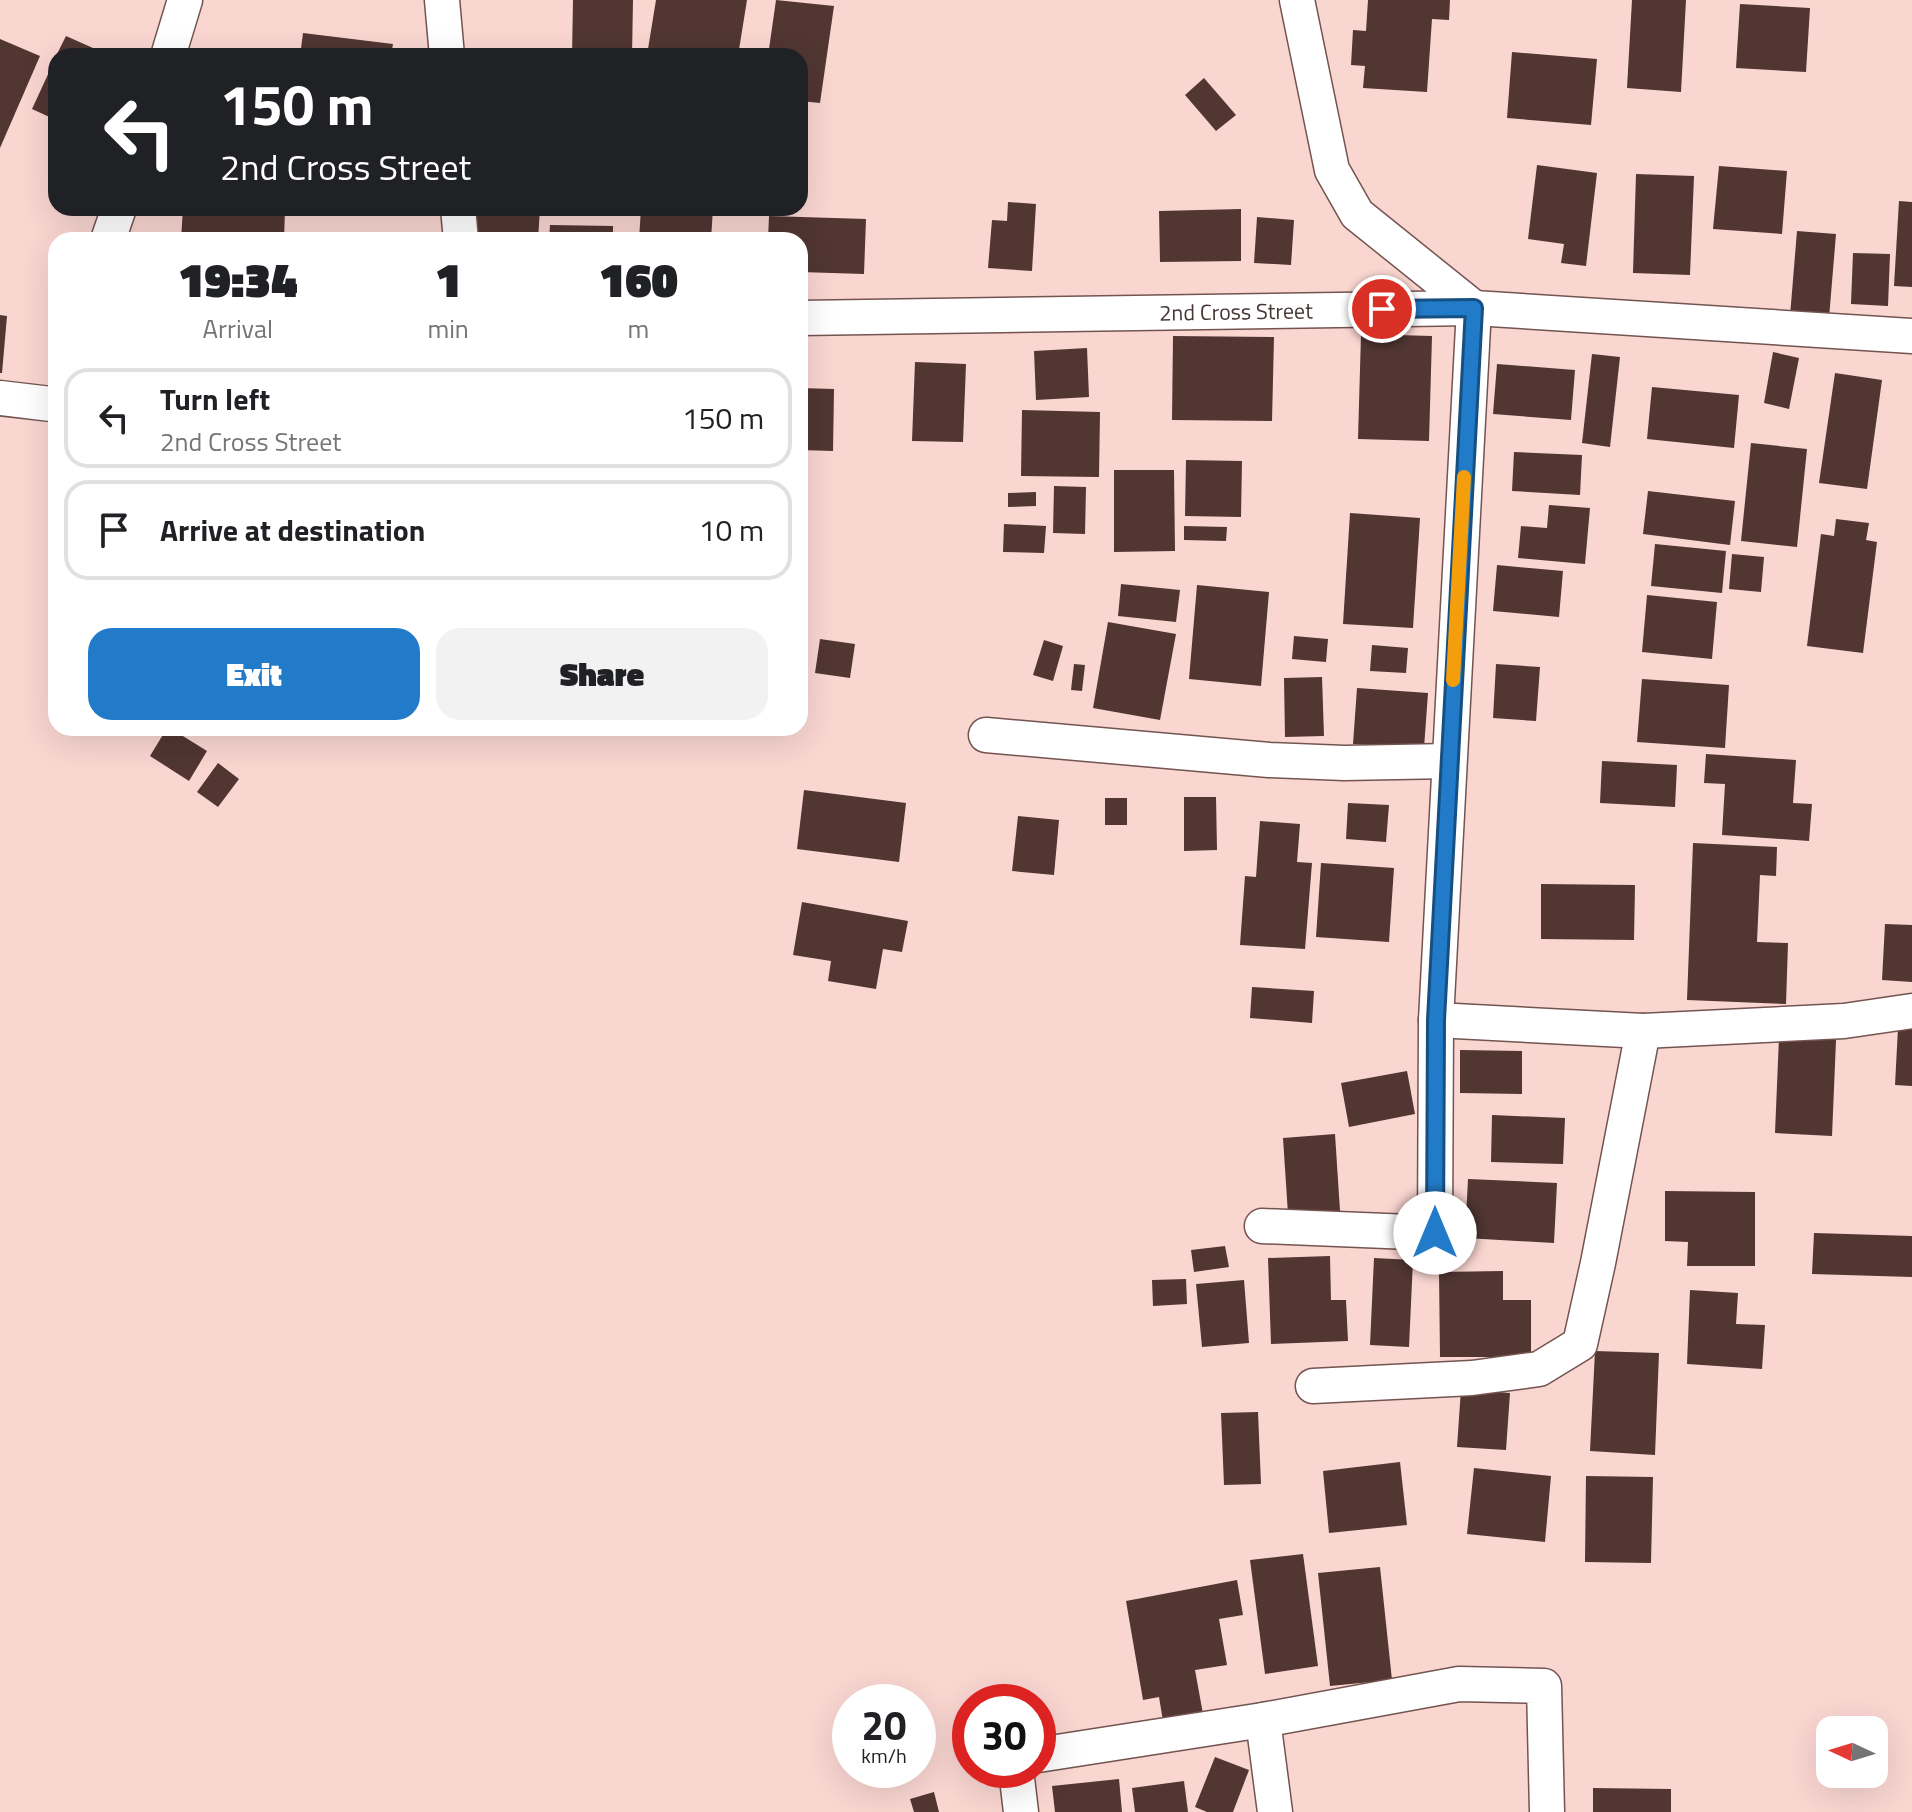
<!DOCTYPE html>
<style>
body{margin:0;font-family:"Titillium Web",sans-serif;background:#f2f2f2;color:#202124;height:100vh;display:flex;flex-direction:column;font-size:30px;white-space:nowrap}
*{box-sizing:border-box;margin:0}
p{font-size:26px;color:#757577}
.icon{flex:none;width:44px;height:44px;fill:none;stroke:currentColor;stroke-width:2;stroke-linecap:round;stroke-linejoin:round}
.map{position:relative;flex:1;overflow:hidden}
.panel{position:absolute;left:48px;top:232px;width:760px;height:504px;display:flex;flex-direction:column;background:#fff;border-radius:24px;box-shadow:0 8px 32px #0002}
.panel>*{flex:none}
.top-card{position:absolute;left:48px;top:48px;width:760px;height:168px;border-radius:24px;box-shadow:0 8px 32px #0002;background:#202124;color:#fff;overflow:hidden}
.needle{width:52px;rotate:274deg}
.tools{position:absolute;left:1816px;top:1716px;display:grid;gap:16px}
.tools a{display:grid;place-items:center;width:72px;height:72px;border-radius:16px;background:#fff;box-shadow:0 8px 32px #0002;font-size:40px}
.speed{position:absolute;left:832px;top:1684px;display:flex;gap:16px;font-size:40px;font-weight:700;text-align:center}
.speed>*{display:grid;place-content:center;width:104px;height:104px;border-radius:50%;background:#fff;box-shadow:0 8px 32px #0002;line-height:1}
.speed small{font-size:20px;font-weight:400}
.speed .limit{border:12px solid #d22;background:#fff;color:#111}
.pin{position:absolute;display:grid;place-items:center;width:68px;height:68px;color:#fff;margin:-34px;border:4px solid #fff;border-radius:50%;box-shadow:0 2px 8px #0007}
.me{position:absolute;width:88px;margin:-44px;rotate:0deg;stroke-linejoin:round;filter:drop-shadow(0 0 6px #0008)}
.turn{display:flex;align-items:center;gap:28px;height:168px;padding:0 40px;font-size:36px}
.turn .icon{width:104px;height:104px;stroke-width:2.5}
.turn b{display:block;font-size:56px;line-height:68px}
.eta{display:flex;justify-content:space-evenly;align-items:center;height:136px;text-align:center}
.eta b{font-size:48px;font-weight:800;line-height:56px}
.cta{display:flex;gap:16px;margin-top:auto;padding:16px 40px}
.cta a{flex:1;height:92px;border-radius:24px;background:#227bc8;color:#fff;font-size:32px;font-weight:800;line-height:92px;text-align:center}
.cta a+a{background:#f2f2f2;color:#202124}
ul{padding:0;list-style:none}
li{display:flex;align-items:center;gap:24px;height:100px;margin:0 16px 12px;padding:0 24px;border:4px solid #e0e0e0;border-radius:24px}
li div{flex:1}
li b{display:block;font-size:30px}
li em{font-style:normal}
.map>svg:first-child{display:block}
</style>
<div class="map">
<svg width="1912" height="1812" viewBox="0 0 1912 1812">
<rect width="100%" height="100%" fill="#fad6d1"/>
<g fill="#513632">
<path d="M573,0h60l-1,56h-60z"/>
<path d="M656,0h91l-9,56 -91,-1z"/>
<path d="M776,0l58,6 -14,97 -20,-2v-45h-32z"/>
<path d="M1368,0h82l-1,20 -17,-1 -5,73 -64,-4 2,-22 -14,-1 2,-35 13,1z"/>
<path d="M1632,0h54l-5,92 -54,-4z"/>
<path d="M1740,4l70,4 -4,64 -70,-4z"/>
<path d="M303,33l90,11 -2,12h-91z"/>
<path d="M66,36l45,20h-55z"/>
<path d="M0,39l40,17 -40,92z"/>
<path d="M1512,52l85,7 -6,66 -84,-7z"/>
<path d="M56,57v63l-24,-11z"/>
<path d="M1204,78l32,37 -20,16 -31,-36z"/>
<path d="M1537,165l60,8 -11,93 -25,-3 3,-19 -36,-5z"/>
<path d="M1719,166l68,5 -5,63 -69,-5z"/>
<path d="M1636,174l58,2 -4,99 -57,-2z"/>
<path d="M1899,201l13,1v85l-18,-1z"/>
<path d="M1008,202l28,2 -4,67 -44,-3 4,-48 15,1z"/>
<path d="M183,208h102l-1,32h-103z"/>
<path d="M475,208h65l-2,32h-64z"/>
<path d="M641,208h72l-2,32h-72z"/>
<path d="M1241,209v52l-81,1 -1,-51z"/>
<path d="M769,216l97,3 -2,55 -64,-2v-32h-32z"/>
<path d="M1257,217l37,3 -3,45 -37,-2z"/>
<path d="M550,225l63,1v14h-64z"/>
<path d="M1797,231l39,3 -7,84 -39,-2z"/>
<path d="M1853,253l37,1 -2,52 -37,-2z"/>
<path d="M0,315l7,1 -5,57h-2z"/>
<path d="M1361,334l71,2 -3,105 -71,-2z"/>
<path d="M1173,336l101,1 -2,84 -100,-1z"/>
<path d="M1087,348l2,49 -53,3 -2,-49z"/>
<path d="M1773,352l26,6 -10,51 -25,-6z"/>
<path d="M1592,354l28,3 -10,90 -28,-4z"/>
<path d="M915,362l51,2 -3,78 -51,-1z"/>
<path d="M1497,364l78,6 -4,50 -78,-6z"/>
<path d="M1835,373l47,7 -15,109 -48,-6z"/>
<path d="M1652,387l87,8 -5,53 -87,-9z"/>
<path d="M800,388l34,1 -1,62 -33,-1z"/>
<path d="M1022,410l78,2 -1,65 -78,-1z"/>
<path d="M1751,443l56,6 -10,98 -56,-6z"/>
<path d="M1514,452l68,3 -2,40 -68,-4z"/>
<path d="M1186,460l56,1 -1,56 -56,-1z"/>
<path d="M1114,470h60l1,81 -61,1z"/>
<path d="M1054,486l32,1 -1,47 -32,-1z"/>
<path d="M1648,491l87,10 -5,44 -87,-11z"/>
<path d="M1036,492v14l-28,1v-14z"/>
<path d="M1549,505l41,3 -5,56 -67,-6 3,-32 26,2z"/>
<path d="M1350,513l70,5 -7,110 -70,-4z"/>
<path d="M1836,519l33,4 -3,17 11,2 -14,111 -56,-7 14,-112 13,2z"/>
<path d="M1004,524l42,2 -2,27 -41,-1z"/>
<path d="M1184,526l43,1 -1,14 -42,-1z"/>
<path d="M1655,544l71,7 -4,42 -71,-7z"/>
<path d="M1732,554l32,3 -3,35 -32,-3z"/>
<path d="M1497,565l66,6 -4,46 -66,-6z"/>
<path d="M1121,584l59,6 -4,32 -58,-6z"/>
<path d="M1197,585l72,7 -8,94 -72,-7z"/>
<path d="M1647,595l70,7 -5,57 -70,-7z"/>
<path d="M1108,622l68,12 -16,86 -67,-12z"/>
<path d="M1294,636l34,3 -2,23 -34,-3z"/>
<path d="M820,639l35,5 -5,34 -35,-5z"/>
<path d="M1044,640l19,6 -10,35 -20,-6z"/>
<path d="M1372,645l36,3 -2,25 -36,-2z"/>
<path d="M1074,664l11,1 -3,26 -11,-1z"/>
<path d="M1496,664l44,3 -4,54 -43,-3z"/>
<path d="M1322,677l2,59 -39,1 -1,-59z"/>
<path d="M1642,679l87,6 -4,63 -88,-6z"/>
<path d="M1357,688l71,5 -4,55 -71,-4z"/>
<path d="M167,728h3l37,23 -18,30 -39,-25z"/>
<path d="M1706,754l90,6 -3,43 19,1 -3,37 -87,-6 3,-51 -21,-1z"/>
<path d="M1602,761l75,4 -2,42 -75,-4z"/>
<path d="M218,763l21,16 -21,28 -21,-15z"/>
<path d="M804,790l102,13 -7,59 -102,-13z"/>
<path d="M1184,797h32l1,53 -33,1z"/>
<rect x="1105" y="798" width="22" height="27"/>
<path d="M1348,803l41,2 -3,37 -40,-3z"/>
<path d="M1018,816l41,4 -5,55 -42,-4z"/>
<path d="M1260,821l40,3 -3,38 15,1 -7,86 -65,-4 5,-69 11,1z"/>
<path d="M1693,843l84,4 -1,29 -16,-1 -3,67 31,1 -2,61 -99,-4z"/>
<path d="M1321,863l73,5 -5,74 -73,-5z"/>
<path d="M1541,884l94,1 -1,55 -93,-1z"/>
<path d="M802,902l106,19 -6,31 -19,-3 -7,40 -48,-8 3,-20 -38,-6z"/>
<path d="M1885,924l27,1v57l-30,-2z"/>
<path d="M1252,987l62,4 -2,32 -62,-5z"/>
<path d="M1898,1028l14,1v57l-17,-1z"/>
<path d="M1779,1037l57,3 -4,96 -57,-3z"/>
<path d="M1460,1050l62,1v43l-62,-1z"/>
<path d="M1407,1071l8,43 -66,13 -8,-44z"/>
<path d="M1492,1115l73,3 -2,46 -72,-2z"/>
<path d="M1335,1134l5,77 -52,3 -5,-76z"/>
<path d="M1468,1179l89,4 -3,60 -89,-5z"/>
<path d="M1665,1191l90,1v74h-68l1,-24 -23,-1z"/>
<path d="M1814,1233l98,3v41l-100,-3z"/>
<path d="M1225,1246l4,21 -35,5 -3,-22z"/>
<path d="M1330,1256l1,44h15l2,41 -77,3 -3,-86z"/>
<path d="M1374,1258l39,2 -4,87 -39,-2z"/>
<path d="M1503,1271v29h28v57h-91l-1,-85z"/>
<path d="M1186,1279l1,25 -34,2 -1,-26z"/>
<path d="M1244,1280l5,63 -47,4 -6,-63z"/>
<path d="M1690,1290l48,3 -2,31 29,1 -3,44 -75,-5z"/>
<path d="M1595,1351l64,2 -4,102 -65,-4z"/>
<path d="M1461,1389l49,4 -4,57 -49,-3z"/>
<path d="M1258,1412l3,72 -37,1 -3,-72z"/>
<path d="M1400,1462l7,63 -78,8 -6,-62z"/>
<path d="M1474,1468l77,8 -6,66 -78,-8z"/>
<path d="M1586,1476l67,1 -2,86 -66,-1z"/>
<path d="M1303,1554l15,112 -53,8 -15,-114z"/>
<path d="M1380,1567l12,113 -62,6 -12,-113z"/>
<path d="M1237,1580l6,35 -24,4 8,46 -32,5 8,44 -40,7 -4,-24 -16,3 -17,-99z"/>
<path d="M1215,1757l34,13 -16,42h-26l-12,-5z"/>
<path d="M1119,1779l3,33h-67l-3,-26z"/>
<path d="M1184,1781l4,31h-53l-3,-24z"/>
<path d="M1593,1788l78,1v23h-78z"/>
<path d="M934,1792l5,20h-25l-4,-13z"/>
</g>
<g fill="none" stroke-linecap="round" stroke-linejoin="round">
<defs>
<g id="street">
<path d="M442,0l5,56"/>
<path d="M168,56l17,-56"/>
<path d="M458,208l3,32"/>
<path d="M108,240l11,-32"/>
<path id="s1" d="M800,318l674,-10 438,28"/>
<path d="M0,398l51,6 5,-1"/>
<path d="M986,735l283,25 75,3 105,-2"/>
<path d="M1436,1020l207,11 201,-10 68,-10"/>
<path d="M1262,1226l173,7 1,-213 38,-712 -117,-94 -25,-44 -35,-170"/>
<path d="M1313,1386l159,-8 67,-9 41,-25 18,-81 45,-232"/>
<path d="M1263,1720l12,92"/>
<path d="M1038,1755l225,-35 196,-36 85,2 3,126"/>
<path d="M1016,1770l5,42"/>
</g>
</defs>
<use href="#street" stroke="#735450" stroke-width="37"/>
<use href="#street" stroke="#fff" stroke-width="34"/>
</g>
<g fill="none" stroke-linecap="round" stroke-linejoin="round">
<defs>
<path id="route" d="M1382,309l92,-1 -38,712 -1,213"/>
</defs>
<use href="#route" stroke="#165082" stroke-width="20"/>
<use href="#route" stroke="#227bc8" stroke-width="14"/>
<path stroke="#f59e0b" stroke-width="14" d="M1453,680l11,-203"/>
</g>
<g text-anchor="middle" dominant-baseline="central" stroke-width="8" stroke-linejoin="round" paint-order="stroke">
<g font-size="22" fill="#453735" stroke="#fad6d1">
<text stroke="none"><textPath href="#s1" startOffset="436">2nd Cross Street</textPath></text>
</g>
</g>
</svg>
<div class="tools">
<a><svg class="needle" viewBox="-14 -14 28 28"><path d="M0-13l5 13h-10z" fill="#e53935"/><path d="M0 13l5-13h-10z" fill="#757577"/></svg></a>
</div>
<div class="speed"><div>20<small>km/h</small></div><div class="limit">30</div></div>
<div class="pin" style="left:1382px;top:309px;background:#d93025"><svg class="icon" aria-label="arrive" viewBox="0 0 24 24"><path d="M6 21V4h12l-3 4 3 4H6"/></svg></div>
<svg class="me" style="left:1435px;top:1233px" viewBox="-20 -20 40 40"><circle r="19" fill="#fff"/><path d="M0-13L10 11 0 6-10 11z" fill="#227bc8"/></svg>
<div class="top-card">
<div class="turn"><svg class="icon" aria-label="left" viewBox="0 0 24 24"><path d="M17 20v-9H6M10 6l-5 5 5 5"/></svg><div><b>150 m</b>2nd Cross Street</div></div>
</div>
<section class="panel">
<div class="eta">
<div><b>19:34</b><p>Arrival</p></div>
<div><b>1</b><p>min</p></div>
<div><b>160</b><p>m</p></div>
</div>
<ul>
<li><svg class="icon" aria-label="left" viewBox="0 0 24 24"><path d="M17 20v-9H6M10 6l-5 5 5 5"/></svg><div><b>Turn left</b><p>2nd Cross Street</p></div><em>150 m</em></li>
<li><svg class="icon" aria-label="arrive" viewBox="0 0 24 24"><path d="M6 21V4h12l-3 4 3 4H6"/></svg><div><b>Arrive at destination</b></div><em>10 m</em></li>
</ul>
<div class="cta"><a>Exit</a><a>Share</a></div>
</section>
</div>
